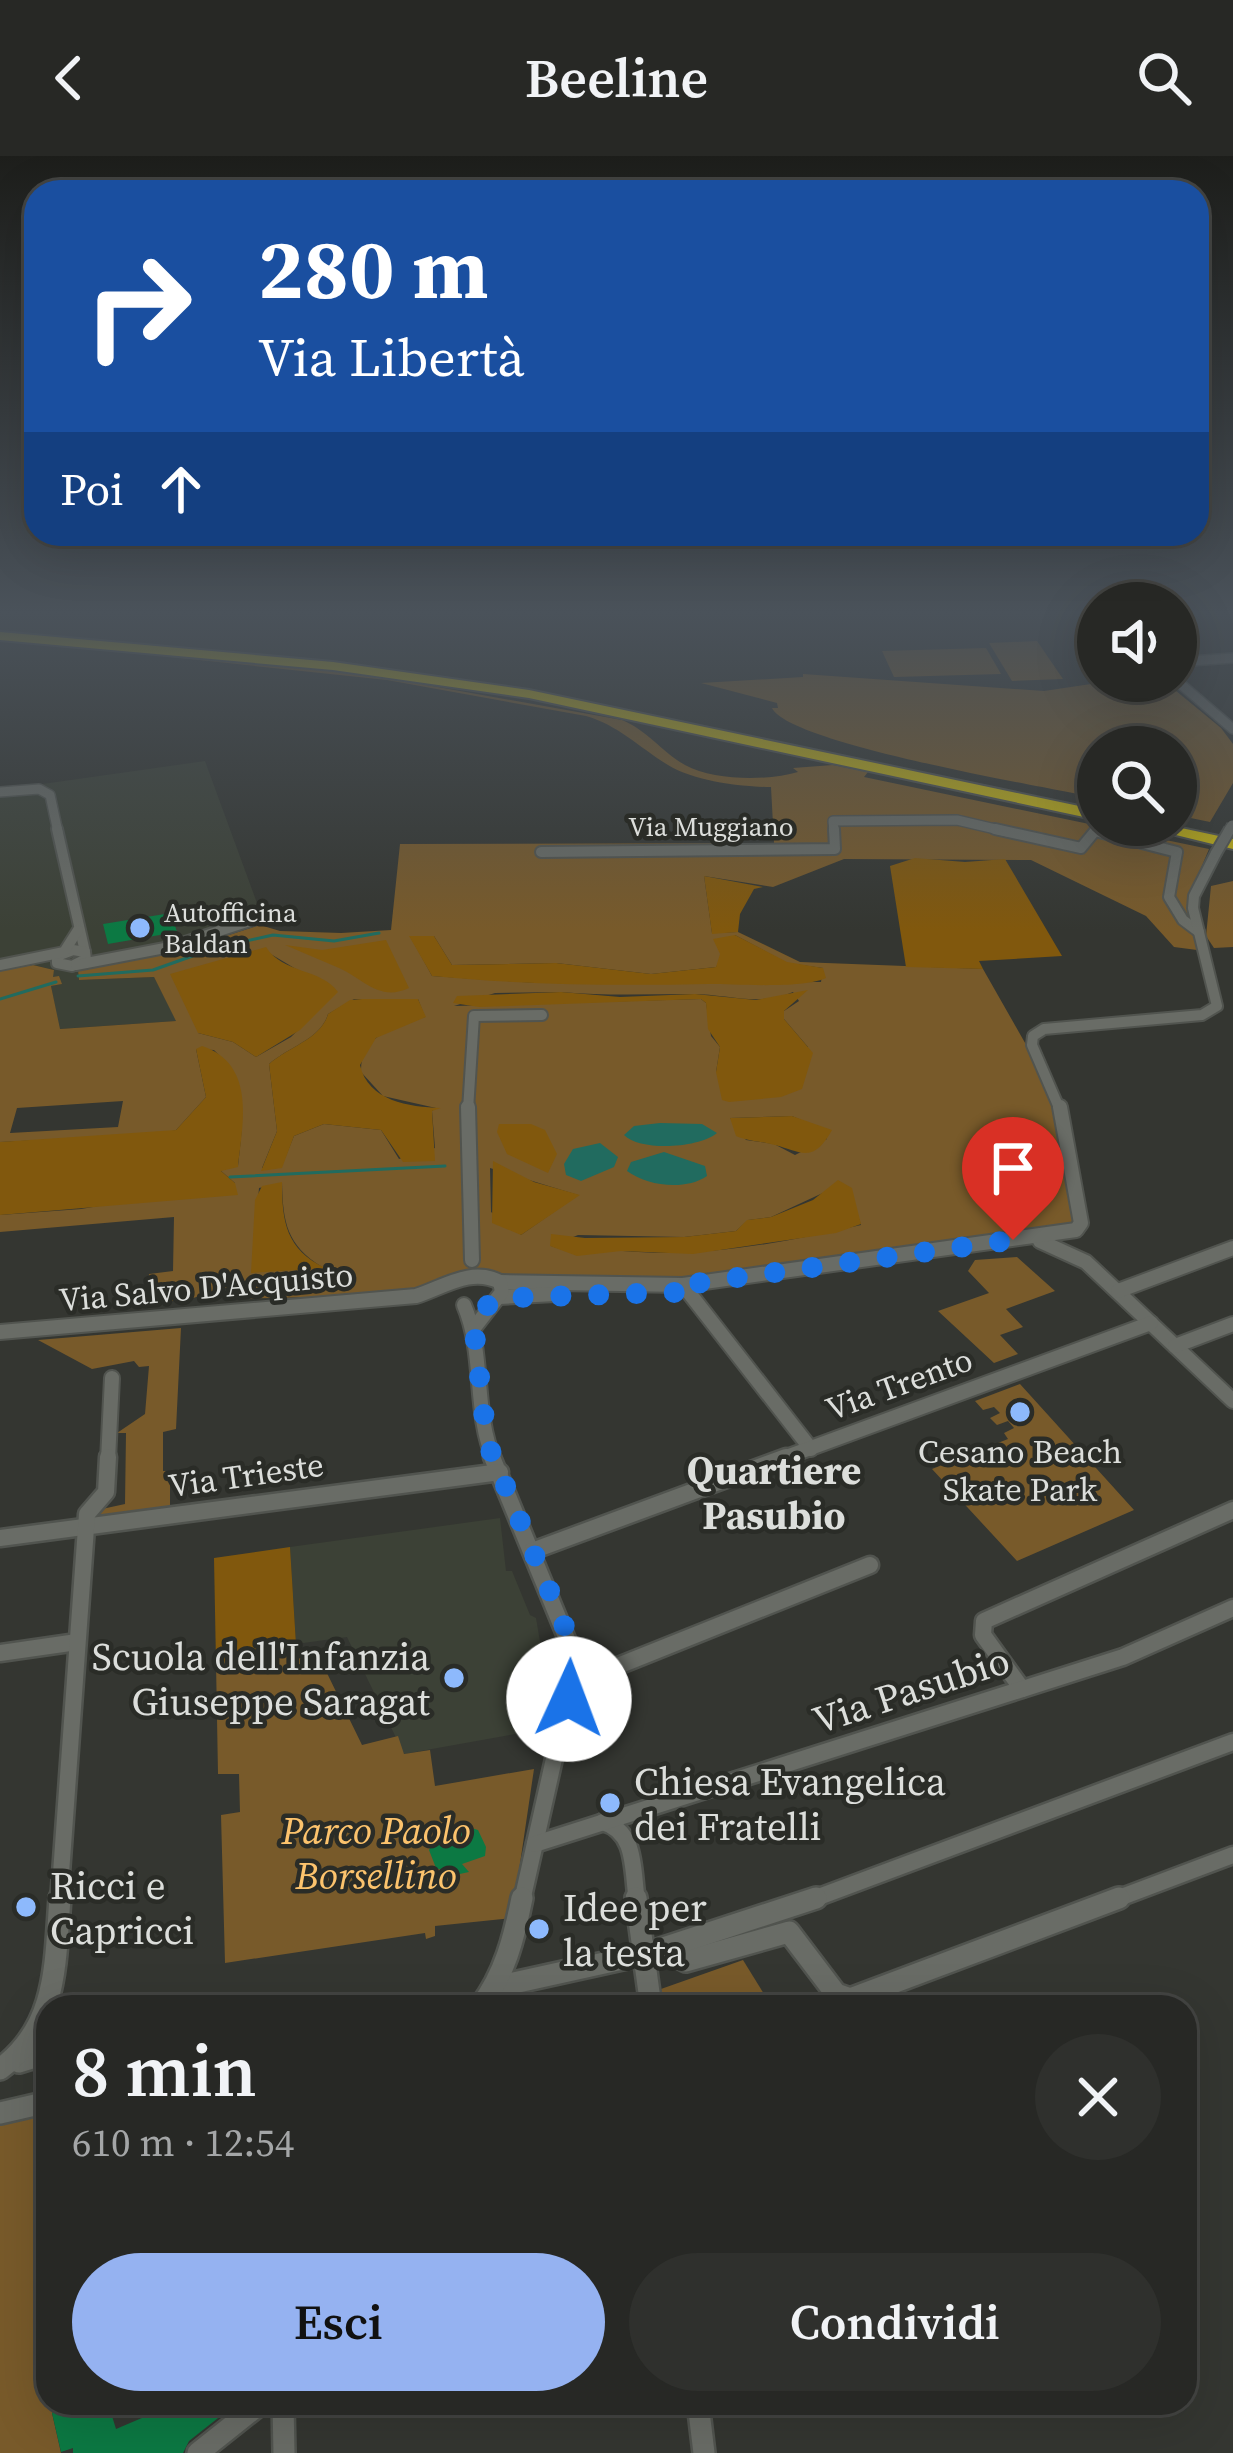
<!DOCTYPE html>
<html lang="it">
<meta charset="utf-8">
<style>
body{margin:0;font-family:"Source Serif 4",serif;background:#2f302d;color:#f1f3f6;height:100vh;display:flex;flex-direction:column;font-size:45px;white-space:nowrap}
*{box-sizing:border-box;margin:0}
p{font-size:39px;color:#a4a6a7}
.icon{flex:none;width:66px;height:66px;fill:none;stroke:currentColor;stroke-width:2;stroke-linecap:round;stroke-linejoin:round}
.map{position:relative;flex:1;overflow:hidden}
.side{position:absolute;left:36px;top:1839px;width:1161px;height:420px;display:flex;flex-direction:column;background:#272825;border-radius:36px;box-shadow:0 12px 48px #0002,0 0 0 3px #434442}
.side>*{flex:none}
.top-card{position:absolute;left:24px;top:24px;width:1185px;height:366px;border-radius:36px;box-shadow:0 12px 48px #0002,0 0 0 3px #434442;background:#1a4fa0;color:#fff;overflow:hidden}
.fabs{position:absolute;left:1077px;top:426px;display:grid;gap:24px}
.fabs a{display:grid;place-items:center;width:120px;height:120px;border-radius:50%;background:#272825;box-shadow:0 12px 48px #0002,0 0 0 3px #434442;font-size:60px}
.pin{position:absolute;display:grid;place-items:center;width:102px;height:102px;color:#fff;margin:-123px -51px;border-radius:50% 50% 50% 0;rotate:-45deg;box-shadow:0 0 12px #0007}
.pin .icon{rotate:45deg}
.me{position:absolute;width:132px;margin:-66px;rotate:2deg;stroke-linejoin:round;filter:drop-shadow(0 0 9px #0008)}
.turn{display:flex;align-items:center;gap:42px;height:252px;padding:0 36px;font-size:54px}
.turn .icon{width:156px;height:156px;stroke-width:2.5}
.turn b{display:block;font-size:84px;line-height:102px}
.then{display:flex;align-items:center;height:114px;padding:0 36px;background:#0003;gap:24px;font-size:45px}
.round{display:grid;place-items:center;flex:none;width:126px;height:126px;border-radius:63px;background:#2f302d}
.overview{display:flex;align-items:center;justify-content:space-between;height:204px;padding:0 36px}
h1{font-size:72px;font-weight:600;line-height:90px}
.cta{display:flex;gap:24px;margin-top:auto;padding:24px 36px}
.cta a{flex:1;height:138px;border-radius:72px;background:#95b2f1;color:#111;font-size:48px;font-weight:600;line-height:138px;text-align:center}
.cta a+a{background:#2f302d;color:#f1f3f6}
header{display:flex;justify-content:space-between;align-items:center;height:156px;padding:0 36px;background:#272825;font-size:54px;font-weight:600}
.map>svg:first-child{display:block}
</style>
<header><svg class="icon" aria-label="back" viewBox="0 0 24 24"><path d="M15 5l-7 7 7 7"/></svg>Beeline<svg class="icon" aria-label="search" viewBox="0 0 24 24"><circle cx="10" cy="10" r="6"/><path d="M15 15l6 6"/></svg></header>
<div class="map">
<svg width="1233" height="2297" viewBox="0 0 1233 2297">
<rect width="100%" height="100%" fill="#343631"/>
<g fill="#3c4136">
<path d="M205,605l59,161 -88,30 -98,18 1,10 75,-3 23,44 -118,8 -8,-43 10,-2 -9,-7 2,-7 -21,-5 -33,5v-180z"/>
<path d="M500,1362l6,53h6l18,44 6,3 7,41 -4,5 4,29 -10,17 5,20 -134,24 -57,-117 -51,7 -6,-97z"/>
</g>
<g fill="#785a2a" fill-rule="evenodd">
<path d="M0,483l371,36 251,45c25,10 40,32 63,45 30,16 82,16 113,7l-5,-4 40,-3 35,7 -4,5 345,72 -20,48 8,53 -23,-3 -28,-31 -115,-56 -187,-1 -71,28 -69,-11 8,57 26,-1 62,30 183,7 70,123 25,126 -6,9 -390,56 -164,-4c-49,-19 -64,9 -108,13 -59,6 -120,5 -179,7v-13l-44,14 -41,3 3,-29 24,-3 1,-54 -174,15v-17l81,-6 154,-26 -15,-13 18,-4c5,-46 12,-82 -24,-116l-18,-1 10,48 -30,33 -16,4 -160,8v-172l33,-5 21,5 -1,7 6,-1 3,8 -11,2 9,43 116,-8 -22,-44 -75,3 -1,-10 98,-18 84,-27 20,6 61,2 50,-3 9,-86 374,-1 -3,-56c-30,0 -77,-6 -103,-22 -28,-17 -50,-40 -82,-49l-199,-36zM735,779l52,28 36,5 -2,14 -285,1 -104,-7 -22,-40h24l18,29 104,-2 95,11 65,-7zM269,797l32,19 28,28 -38,37 -35,20 -23,-15 -35,-9zM561,836c44,4 87,2 131,2 36,0 67,13 101,-2l6,9 -15,10v8l24,28 -92,25 4,-25 -9,-11 -5,-33 -5,-4 -247,7 41,-13zM354,843h64l7,18c-29,8 -65,19 -64,55l22,24 53,12 -4,3 3,37 -36,11 -18,-29 -57,-6 -30,12 -13,32h-19l15,-37 -8,-67c19,-17 52,-25 59,-50zM123,945l-5,26 -108,6 7,-25zM792,960l25,11 10,12 -32,16 -21,-11 -28,-4 -16,-22zM490,1012l88,27 -57,40 -30,-23zM282,1027c1,40 5,62 40,84l-45,4 -23,-23 5,-60zM827,1035l26,8 8,26c-78,18 -158,33 -238,26 -32,-2 -38,7 -72,-5l27,-11 106,2 52,-6 12,-11 23,-3z"/>
<path d="M1037,485l26,38 -51,2 -23,-38z"/>
<path d="M986,492l15,26 -107,3 -12,-26z"/>
<path d="M803,518l241,17 67,-10h53l57,47 12,16v39l-23,39 -34,-7v-68h-78v51c-52,-11 -309,-54 -326,-90h6l-1,-5 -76,-20 102,-6z"/>
<path d="M1233,725v66l-19,1 -8,-12 5,-50z"/>
<path d="M1017,1101l38,34 -49,18 17,18 -23,8 18,19 -24,9 -56,-52 51,-18 -21,-22 7,-11z"/>
<path d="M181,1172l-5,101 -13,3v39h7v36l-73,10 5,-8 23,-5 1,-71h-9l28,-19 4,-48 -10,1 -5,-6 -42,8 -54,-29z"/>
<path d="M1020,1228l114,126 -117,51 -85,-92 76,-30 -4,-6 10,-5 -6,-7 -11,4 -7,-7 10,-5 -6,-6 -11,3 -8,-9z"/>
<path d="M296,1488l17,30 12,-5 37,76 36,-9 6,18 26,-4 5,36 99,-17 -22,149 -77,8v10l-9,3 -1,-6 -200,30 -4,-148 19,-3 -1,-38h-21l-2,-111z"/>
<path d="M743,1804l29,47h-109l-2,-18z"/>
<path d="M48,1952v295h14l-10,10 9,40h-61v-328z"/>
</g>
<g fill="#81580d">
<path d="M915,702l50,4 40,-3 57,97 -83,5 4,8 -77,-2 -16,-101z"/>
<path d="M704,720l59,11 -9,2 -14,25 -2,18 -26,2z"/>
<path d="M735,779l52,27 36,6 3,10c-24,11 -89,6 -118,6 -92,2 -184,1 -276,-8l-23,-40h25l18,29 104,-2 95,11 65,-7 4,-13 -7,-15z"/>
<path d="M386,784l23,48c-30,14 -45,-9 -70,-20 -18,-8 -36,-15 -54,-23l37,5z"/>
<path d="M266,791c17,27 55,21 72,45l-38,38 -44,27 -23,-15 -35,-9 -28,-59z"/>
<path d="M808,834l-24,21v8l29,34 -11,36 -21,8 -52,5 -7,-2 -6,-28 4,-25 -12,-18 -2,-26 -5,-4 -222,8 -26,-4 4,-7 104,-4 59,5 75,-3 61,6z"/>
<path d="M362,843h56l8,18 -50,21 -16,27c8,36 49,42 81,43l-9,3 3,50 -32,1 -22,-32 -57,-6 -30,12 -12,32 -21,3 16,-40 -8,-67c19,-17 52,-25 59,-50l22,-14z"/>
<path d="M202,890c54,18 41,77 36,121l-17,4 14,12 3,12 -238,20v-73l176,-12 30,-33 -10,-48z"/>
<path d="M792,960l40,14c-19,34 -30,22 -57,15 -13,-4 -25,-3 -39,-9l-6,-18z"/>
<path d="M499,968h32l14,6 12,24 -9,19 -41,-19 -10,-22z"/>
<path d="M493,1005l41,21 46,13 -59,40 -29,-12z"/>
<path d="M838,1024l14,8 9,36 -25,9 -143,21 -72,-3 -44,5 -27,-10 1,-12 34,4 99,-1 52,-6 11,-11 24,-3 42,-17z"/>
<path d="M282,1026c0,40 4,67 43,86l-74,5 4,-73 7,-14z"/>
<path d="M290,1391l6,97 -80,19 -2,-105z"/>
</g>
<g fill="#216b5f">
<path d="M660,967l42,1 15,9c-18,15 -76,19 -93,2l10,-9z"/>
<path d="M600,987l18,14 -4,10 -33,14 -15,-6 -2,-11 9,-15z"/>
<path d="M664,996l41,14 2,10c-22,15 -60,10 -80,-5l4,-9z"/>
</g>
<g fill="none" stroke-linecap="round" stroke-linejoin="round">
<g stroke="#216b5f" stroke-width="3">
<path d="M78,820l75,-6 62,-22 58,-13 61,6 45,-8"/>
<path d="M0,843l56,-17"/>
<path d="M230,1021l215,-11"/>
</g>
</g>
<g fill="#0c7943">
<path d="M171,757l6,19 -69,12 -5,-20z"/>
<path d="M458,1668l20,6 8,17 -1,9 -23,8 7,8 -14,3 -19,-7 -7,-18 10,-18z"/>
<path d="M62,2247h46l8,26 61,-26h60l-48,38 -6,12h-110v-5l-12,4 -9,-39z"/>
</g>
<g fill="none" stroke-linecap="round" stroke-linejoin="round">
<defs>
<g id="minor-far4">
<path d="M1176,506l57,-4"/>
<path d="M1176,524l57,49"/>
<path d="M0,636l39,-3 11,6 8,37"/>
<path d="M834,676l-1,-11 124,-1 51,12"/>
</g>
<g id="minor-far3">
<path d="M57,673l28,123"/>
<path d="M995,673l86,19 14,-17 82,21 -8,45 14,23 16,12"/>
<path d="M541,696l294,-3 -1,-20"/>
<path d="M73,794l12,2 1,7 -14,7 -15,-3v-7z"/>
<path d="M0,809l64,-13 14,-22"/>
<path d="M76,809l94,-18 86,-28"/>
<path d="M468,954l6,-94 68,-1"/>
<path d="M1060,954l-28,-65 1,-9 11,-7 158,-14 15,-9 -24,-98 1,-12 22,-43"/>
</g>
<g id="minor-far2">
<path d="M468,951l4,153"/>
<path d="M1040,1085l46,21 147,139"/>
<path d="M500,1126l183,3 393,-55 5,-7 -21,-116"/>
<path d="M683,1129l128,164"/>
<path d="M1118,1135l115,-43"/>
<path d="M499,1141l56,-3"/>
<path d="M464,1149c21,49 9,106 30,155"/>
<path d="M0,1176l416,-36c28,-9 55,-29 84,-14l2,10 -28,36"/>
<path d="M1175,1190l58,-22"/>
<path d="M108,1304l4,-82"/>
<path d="M778,1304l373,-137"/>
</g>
<g id="minor-far1">
<path d="M492,1301l84,204 -54,240"/>
<path d="M0,1382l500,-66"/>
<path d="M532,1395l254,-94"/>
<path d="M574,1493l15,13 26,5"/>
<path d="M0,1497l77,-11"/>
<path d="M573,1528l297,-119"/>
<path d="M1022,1533l-39,-54 1,-14 249,-111"/>
<path d="M603,1666c34,10 29,48 34,79"/>
<path d="M535,1688l588,-187 110,-49"/>
<path d="M59,1745l28,-387 19,-22 2,-35"/>
<path d="M808,1745l425,-159"/>
<path d="M1111,1745l122,-46"/>
</g>
<g id="minor">
<path d="M636,1742l15,109"/>
<path d="M663,1793l23,12 103,-29 47,62 14,5 269,-101"/>
<path d="M495,1831l150,-33 171,-56"/>
<path d="M480,1851c25,-33 34,-69 42,-109"/>
<path d="M19,1906l29,-9"/>
<path d="M0,1913c58,-42 55,-106 60,-171"/>
<path d="M0,1957l48,-11"/>
<path d="M283,2247l1,50"/>
<path d="M698,2247l6,50"/>
<path d="M198,2297l63,-50"/>
</g>
<g id="motorway">
<path d="M0,476l333,30 196,28 569,120v10l-569,-122 -196,-28 -333,-30z"/>
<path d="M1135,669h32l66,14v10z"/>
</g>
</defs>
<use href="#minor-far4" stroke="#51544f" stroke-width="12"/>
<use href="#minor-far3" stroke="#51544f" stroke-width="14"/>
<use href="#minor-far2" stroke="#51544f" stroke-width="18"/>
<use href="#minor-far1" stroke="#51544f" stroke-width="21"/>
<use href="#minor" stroke="#51544f" stroke-width="26"/>
<use href="#motorway" stroke="#51544f" stroke-width="4"/>
<use href="#minor-far4" stroke="#696c66" stroke-width="9"/>
<use href="#minor-far3" stroke="#696c66" stroke-width="10"/>
<use href="#minor-far2" stroke="#696c66" stroke-width="14"/>
<use href="#minor-far1" stroke="#696c66" stroke-width="16"/>
<use href="#minor" stroke="#696c66" stroke-width="21"/>
<use href="#motorway" fill="#c6b413" fill-rule="evenodd"/>
<defs>
<path id="minor-bridge-far1" d="M1228,676l4,-7"/>
<path id="minor-bridge" d="M1216,697l14,-24"/>
</defs>
<use href="#minor-bridge-far1" stroke="#51544f" stroke-width="12" stroke-linecap="butt"/>
<use href="#minor-bridge" stroke="#51544f" stroke-width="14" stroke-linecap="butt"/>
<use href="#minor-bridge-far1" stroke="#696c66" stroke-width="9"/>
<use href="#minor-bridge" stroke="#696c66" stroke-width="10"/>
</g>
<linearGradient id="sky" x2="0" y2="1"><stop stop-color="#1d1e1b"/><stop offset="0.59" stop-color="#4a525a"/><stop offset="1" stop-color="#4a525a" stop-opacity="0"/></linearGradient>
<rect width="1233" height="774" fill="url(#sky)"/>
<g fill="none" stroke-linecap="round" stroke-linejoin="round">
<path stroke="#1a73e8" stroke-width="21" stroke-dasharray="0 37.8" d="M569,1543l5,-50 -87,-207 -13,-114 14,-23 11,-7 188,-6 -4,-7 330,-45"/>
</g>
<g fill="#8db9fc" stroke="#2a2c27" stroke-width="4.5">
<circle cx="140" cy="772" r="12"/>
<circle cx="1020" cy="1256" r="12"/>
<circle cx="454" cy="1522" r="12"/>
<circle cx="610" cy="1647" r="12"/>
<circle cx="26" cy="1751" r="12"/>
<circle cx="539" cy="1773" r="12"/>
</g>
<g text-anchor="middle" dominant-baseline="central" stroke-width="9" stroke-linejoin="round" paint-order="stroke">
<g font-size="27" fill="#dcdedb" stroke="#2a2c27">
<text x="711" y="670">Via Muggiano</text>
</g>
<g font-size="27" fill="#dcdedb" stroke="#2a2c27" text-anchor="start">
<text x="164" y="756">Autofficina<tspan x="164" dy="31">Baldan</tspan></text>
</g>
<g font-size="33" fill="#dcdedb" stroke="#2a2c27">
<text transform="translate(206 1131) rotate(-5)">Via Salvo D'Acquisto</text>
<text transform="translate(899 1228) rotate(-20)">Via Trento</text>
<text transform="translate(246 1319) rotate(-8)">Via Trieste</text>
</g>
<g font-size="33" fill="#dcdedb" stroke="#2a2c27">
<text x="1020" y="1295">Cesano Beach<tspan x="1020" dy="38">Skate Park</tspan></text>
</g>
<g font-size="39" font-weight="bold" fill="#dcdedb" stroke="#2a2c27">
<text x="774" y="1314">Quartiere<tspan x="774" dy="45">Pasubio</tspan></text>
</g>
<g font-size="39" fill="#dcdedb" stroke="#2a2c27" text-anchor="start">
<text x="430" y="1500" text-anchor="end">Scuola dell'Infanzia<tspan x="430" dy="45">Giuseppe Saragat</tspan></text>
<text x="634" y="1625">Chiesa Evangelica<tspan x="634" dy="45">dei Fratelli</tspan></text>
<text x="50" y="1729">Ricci e<tspan x="50" dy="45">Capricci</tspan></text>
<text x="563" y="1751">Idee per<tspan x="563" dy="45">la testa</tspan></text>
</g>
<g font-size="39" fill="#dcdedb" stroke="#2a2c27">
<text transform="translate(911 1534) rotate(-18)">Via Pasubio</text>
</g>
<g font-size="39" font-style="italic" fill="#fcc36d" stroke="#2a2c27">
<text x="376" y="1674">Parco Paolo<tspan x="376" dy="45">Borsellino</tspan></text>
</g>
</g>
</svg>
<div class="fabs">
<a><svg class="icon" aria-label="sound" viewBox="0 0 24 24"><path d="M4 9h4l5-4v14l-5-4H4zM17 9q2 3 0 6"/></svg></a>
<a><svg class="icon" aria-label="search" viewBox="0 0 24 24"><circle cx="10" cy="10" r="6"/><path d="M15 15l6 6"/></svg></a>
</div>
<div class="pin" style="left:1013px;top:1084px;background:#d93025"><svg class="icon" aria-label="arrive" viewBox="0 0 24 24"><path d="M6 21V4h12l-3 4 3 4H6"/></svg></div>
<svg class="me" style="left:569px;top:1543px" viewBox="-20 -20 40 40"><circle r="19" fill="#fff"/><path d="M0-13L10 11 0 6-10 11z" fill="#1a73e8"/></svg>
<div class="top-card">
<div class="turn"><svg class="icon" aria-label="right" viewBox="0 0 24 24"><path d="M7 20v-9h11M14 6l5 5-5 5"/></svg><div><b>280 m</b>Via Libertà</div></div>
<div class="then">Poi<svg class="icon" aria-label="ahead" viewBox="0 0 24 24"><path d="M12 20V5M6 11l6-6 6 6"/></svg></div>
</div>
<section class="side">
<div class="overview"><div><h1>8 min</h1><p>610 m · 12:54</p></div><a class="round"><svg class="icon" aria-label="close" viewBox="0 0 24 24"><path d="M6 6l12 12M18 6L6 18"/></svg></a></div>
<div class="cta"><a>Esci</a><a>Condividi</a></div>
</section>
</div>
